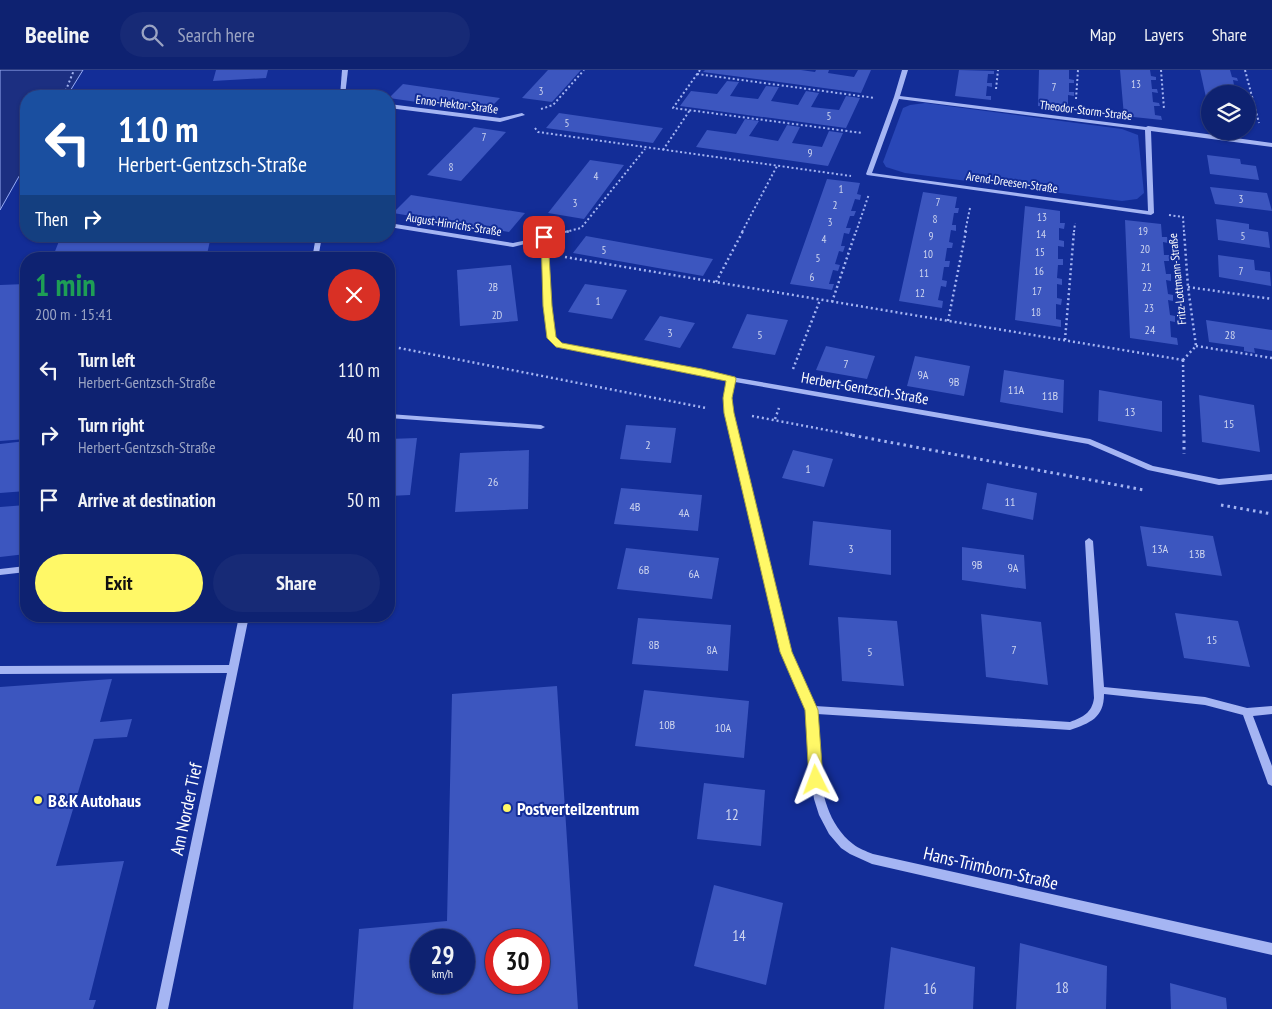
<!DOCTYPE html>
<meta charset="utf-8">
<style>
body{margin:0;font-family:"PT Sans Narrow",sans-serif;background:#172a76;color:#f1f3f6;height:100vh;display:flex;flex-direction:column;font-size:19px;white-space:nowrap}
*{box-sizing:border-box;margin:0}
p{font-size:16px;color:#9ba4c3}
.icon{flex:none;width:28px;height:28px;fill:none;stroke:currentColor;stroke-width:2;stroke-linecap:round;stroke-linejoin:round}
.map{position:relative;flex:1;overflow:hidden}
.panel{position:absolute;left:20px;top:182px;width:375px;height:370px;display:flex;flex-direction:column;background:#0e2271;border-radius:20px;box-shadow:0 1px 4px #0004,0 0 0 1px #2e3f84}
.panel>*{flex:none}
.banner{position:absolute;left:20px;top:20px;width:375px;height:152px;border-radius:20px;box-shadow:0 1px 4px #0004,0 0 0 1px #2e3f84;background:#1a4fa0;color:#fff;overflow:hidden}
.fabs{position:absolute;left:1201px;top:15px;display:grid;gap:10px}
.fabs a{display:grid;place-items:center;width:55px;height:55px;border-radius:50%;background:#0e2271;box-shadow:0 1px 4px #0004,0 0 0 1px #2e3f84;font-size:25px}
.speed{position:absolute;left:410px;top:859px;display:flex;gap:10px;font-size:25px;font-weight:700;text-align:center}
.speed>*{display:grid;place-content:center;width:65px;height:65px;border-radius:50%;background:#0e2271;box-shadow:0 1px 4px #0004,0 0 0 1px #2e3f84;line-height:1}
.speed small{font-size:12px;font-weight:400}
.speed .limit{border:8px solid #d22;background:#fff;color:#111}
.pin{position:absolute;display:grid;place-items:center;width:42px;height:42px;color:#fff;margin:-21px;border-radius:10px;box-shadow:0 2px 8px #0006}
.me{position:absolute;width:55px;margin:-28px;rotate:357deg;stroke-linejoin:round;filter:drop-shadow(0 0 4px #0008)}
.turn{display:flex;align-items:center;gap:18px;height:105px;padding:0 15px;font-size:22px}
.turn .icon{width:65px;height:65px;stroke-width:2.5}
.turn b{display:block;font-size:35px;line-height:42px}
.then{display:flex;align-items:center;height:48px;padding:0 15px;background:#0003;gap:10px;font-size:19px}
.round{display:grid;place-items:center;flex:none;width:52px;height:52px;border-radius:26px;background:#172a76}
.summary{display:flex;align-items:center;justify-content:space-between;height:85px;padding:0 15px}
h1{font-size:30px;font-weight:700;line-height:38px;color:#1e9e55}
.action{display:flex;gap:10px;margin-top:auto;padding:10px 15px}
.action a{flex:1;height:58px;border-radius:30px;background:#fff867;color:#111;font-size:20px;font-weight:700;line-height:58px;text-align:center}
.action a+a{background:#172a76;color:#f1f3f6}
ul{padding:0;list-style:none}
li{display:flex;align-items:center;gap:15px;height:65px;padding:0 15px}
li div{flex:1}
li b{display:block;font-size:19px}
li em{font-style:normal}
header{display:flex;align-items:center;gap:30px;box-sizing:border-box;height:70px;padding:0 25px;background:#0e2271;border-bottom:1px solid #2e3f84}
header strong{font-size:24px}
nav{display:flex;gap:28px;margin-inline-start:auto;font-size:18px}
.search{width:350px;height:45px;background:#172a76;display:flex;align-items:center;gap:12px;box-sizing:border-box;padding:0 18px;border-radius:28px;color:#9ba4c3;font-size:19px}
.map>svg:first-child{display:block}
</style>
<header>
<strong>Beeline</strong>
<div class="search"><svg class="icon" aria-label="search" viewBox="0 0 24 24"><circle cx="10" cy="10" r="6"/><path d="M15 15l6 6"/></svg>Search here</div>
<nav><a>Map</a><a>Layers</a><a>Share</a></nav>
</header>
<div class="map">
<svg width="1272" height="939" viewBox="0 0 1272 939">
<rect width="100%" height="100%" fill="#132d97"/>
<path fill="#2947b7" d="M925,33l197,26 16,6 6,58 -7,6 -15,2 -217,-28 -19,-6 -3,-5 20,-54 7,-3z"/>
<path fill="#1c2f81" stroke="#97acf6" d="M0,0h83l-16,26h-41v68l-26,46z"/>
<g fill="#3c56bf" fill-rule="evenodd">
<path d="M216,0h52l-2,8 -53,3z"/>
<path d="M548,0h33l-29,32 -30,-4z"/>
<path d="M705,0h96l14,2 1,-2h13l-1,3 26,4 4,-7h13l-10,23 -158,-21z"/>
<path d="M959,0l35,1v3h-6l-1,9h5v4l-5,-1 -1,10h5v4l-36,-4z"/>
<path d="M1039,0h30v9l5,1v3h-5v9h5v4l-6,-1v10l6,1v3l-36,-3z"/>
<path d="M1120,0h30l1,6 5,1v3h-5l1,9h5l1,4 -6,-1 1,10 6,1 1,3h-6l1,9 6,1 1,4 -38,-4z"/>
<path d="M1200,0h30l2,7 5,1 1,3 -5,-1 2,10h6l1,4h-32l-1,17z"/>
<path d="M727,11l12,1 -9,14 28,3 8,-13 13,1 -8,14 27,4 8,-14 13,2 -8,14 28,3 7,-14 14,2 -14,30 -166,-22 11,-15 26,3z"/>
<path d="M403,14l97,14 -14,14 -97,-14z"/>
<path d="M559,43l104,15 -10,15 -107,-15z"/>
<path d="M745,49l14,2 -10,15 29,5 9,-16 13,2 -8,16 30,4 7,-16 14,2 -15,33 -132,-19 11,-17 29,4z"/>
<path d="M474,57l32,5 -45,49 -34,-6z"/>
<path d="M1207,85l33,4 1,5 15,2 3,14 -49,-6z"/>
<path d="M590,90l34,5 -40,54 -36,-6z"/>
<path d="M827,109l33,4 -3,11 4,1 -1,5 -5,-1 -4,12h5l-2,5h-4l-4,12h5l-2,6 -5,-1 -3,13h4l-2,6 -4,-1 -4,13 5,1 -2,6 -5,-1 -4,14h5l-2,6 -42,-6z"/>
<path d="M1210,117l57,6 5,18 -57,-7z"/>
<path d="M923,122l34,5 -2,11h4l-1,5h-4l-2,12h4v6l-5,-1 -2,12 4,1 -1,5h-5l-2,13h5l-1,6h-5l-2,13 5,1 -1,6 -5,-1 -3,14 5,1 -1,7 -43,-7z"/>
<path d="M411,125l114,18 -16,19 -116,-19z"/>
<path d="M1025,136l35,5v12h5l-1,6 -5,-1v12l5,1v6l-6,-1v13h5v6h-5l-1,13 5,1v6l-5,-1v14l5,1 -1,6 -5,-1v15l5,1v7l-46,-7z"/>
<path d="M1216,149l33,5v5l19,3 2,16 -52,-8z"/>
<path d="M1125,150l36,4 1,13h5l1,6 -5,-1 1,13h5v6h-5l2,13h5v7l-5,-1 2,14 5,1v6l-5,-1 2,15 5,1v6l-5,-1 1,16 6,1 1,7 -48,-7z"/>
<path d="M61,166h150l-5,23h-154z"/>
<path d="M586,166l127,23 -10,17 -130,-23z"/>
<path d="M1218,185l36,5 1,10 15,2 1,14 -52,-9z"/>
<path d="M511,195l7,56 -58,5 -3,-56z"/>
<path d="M26,214v155l-26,2v-156z"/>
<path d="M585,214l42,6 -15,29 -44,-7z"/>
<path d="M747,244l41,6 -13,35 -43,-7z"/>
<path d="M660,246l35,7 -15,25 -36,-8z"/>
<path d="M1206,250l66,10v21l-18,-3 1,5 -11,-2v-4l-35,-5z"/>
<path d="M826,276l49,10 -8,23 -51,-9z"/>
<path d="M915,286l55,10 -6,30 -57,-10z"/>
<path d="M1004,300l60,10 -1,33 -63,-11z"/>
<path d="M1099,320l63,11v31l-64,-11z"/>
<path d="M1199,325l55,10 6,47 -58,-10z"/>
<path d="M626,355l50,3 -5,35 -51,-4z"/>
<path d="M417,368l-7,57 -21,1v-57z"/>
<path d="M26,371v50l-26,2v-49z"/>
<path d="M529,380l-1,59 -73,3 5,-59z"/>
<path d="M793,380l40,9 -9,28 -42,-9z"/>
<path d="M987,413l50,10 -4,27 -51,-11z"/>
<path d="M621,418l81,7 -4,36 -84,-7z"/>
<path d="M26,435v49l-26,3v-50z"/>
<path d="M813,451l78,9v45l-82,-10z"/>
<path d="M1140,456l73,10 9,40 -75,-10z"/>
<path d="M962,477l62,8 2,34 -64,-9z"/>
<path d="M626,478l93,10 -7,41 -95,-10z"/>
<path d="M1175,543l63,8 12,46 -66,-9z"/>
<path d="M981,544l60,8 7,63 -62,-8z"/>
<path d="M838,547l59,4 7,65 -62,-5z"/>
<path d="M638,548l93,7 -3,46 -96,-7z"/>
<path d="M112,609l-12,43 32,-3 -5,18 -33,2 -38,127 68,-5 -35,139h7l-3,9h-93v-322z"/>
<path d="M557,616l21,323h-225l6,-80 88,-8 5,-227zM421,870h43v42h-43zM496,870h43v42h-43z"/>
<path d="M644,620l105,11 -5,57 -109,-12z"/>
<path d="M704,713l61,7 -4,56 -64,-7z"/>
<path d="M714,815l69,18 -17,82 -72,-19z"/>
<path d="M1020,873l87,23 -1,43h-90z"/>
<path d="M891,877l84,20 -2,42h-89z"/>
<path d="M1170,913l56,15 1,11h-56z"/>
</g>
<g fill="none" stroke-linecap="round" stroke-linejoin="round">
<g stroke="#a5b5f3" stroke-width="2" stroke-dasharray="2 2.5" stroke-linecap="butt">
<path d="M700,0l-27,38 189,25"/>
<path d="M1161,0l3,39"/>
<path d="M1245,0l14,53"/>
<path d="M697,4l178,24"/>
<path d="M996,19l2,-19"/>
<path d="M64,25l10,-25"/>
<path d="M1076,29l2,-29"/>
<path d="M541,39l12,-4 31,-35"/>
<path d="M535,58l3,4 313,44"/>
<path d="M663,80l27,-40"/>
<path d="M1169,145l14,2 1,15"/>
<path d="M565,162l16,-4 64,-79"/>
<path d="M742,162l35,-66"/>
<path d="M856,162l13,-38"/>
<path d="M965,162l5,-24"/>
<path d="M1074,162l1,-9"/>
</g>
<g stroke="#a5b5f3" stroke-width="2.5" stroke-dasharray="2 3" stroke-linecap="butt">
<path d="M562,163l8,-2"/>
<path d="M565,187l618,103"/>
<path d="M716,212l27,-51"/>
<path d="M1188,217l84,12"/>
<path d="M832,232l24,-71"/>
<path d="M948,251l18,-90"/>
<path d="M1065,270l9,-109"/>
<path d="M389,276l317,62"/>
<path d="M1196,276l76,12"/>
<path d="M1183,290l13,-14 -8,-59 -4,-56"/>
<path d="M1183,290l1,75"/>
<path d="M793,299l27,-69"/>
<path d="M752,346l101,19"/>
<path d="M775,349l4,-11"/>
</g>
<g stroke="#a5b5f3" stroke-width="3" stroke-dasharray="2.5 4" stroke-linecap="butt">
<path d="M846,364l298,56"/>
<path d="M1184,364v20"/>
<path d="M1221,435l51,9"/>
</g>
<g fill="#a5b5f3" fill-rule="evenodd">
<path d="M342,0h6l-3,26h-5z"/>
<path d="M902,0h6l-8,26 246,31 2,-1 124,17v4l-121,-16 3,82 -3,2 -284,-40 -1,-1 28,-77zM899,29l246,31 3,81 -276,-38z"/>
<path d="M389,34l111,14 22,-5 3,2 -25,7 -111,-14z"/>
<path d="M389,153l124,20 33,-7 4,70 4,31 7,6 171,34 358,62 63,27 66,13 53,-5v6l-53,5 -71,-15 -60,-26 -353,-62 -3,16 1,15 58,239 24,54 255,16c13,-5 22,-9 24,-24l-9,-157 4,-3 4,3 11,146 101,10 42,11 25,-2v8l-19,2 19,50v20l-4,-2 -1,-3 -24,-66 -38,-10 -101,-11c0,24 -14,29 -34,36l-253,-16c2,43 -2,100 36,130 6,5 13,7 20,10l399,89v12l-400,-91 -22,-10 -9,-6 -12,-14 -10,-19 -5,-16 -5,-36 -2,-53 -26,-58 -56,-239 -1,-15 4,-18 -172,-33 -9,-9 -3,-32 -3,-66 -28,7 -124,-20z"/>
<path d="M316,166h6l-4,23h-6z"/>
<path d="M389,344l152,11 4,2 -4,2 -152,-11z"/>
<path d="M26,496v6l-26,3v-6z"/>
<path d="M239,546h10l-81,393h-12l71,-336 -227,1v-8l229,-1z"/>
</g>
</g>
<path fill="#fff867" stroke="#a6a143" d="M541,165l7,2 4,69 4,31 6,6 140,26 33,8 1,2 -4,19 2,15 58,239 26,58 5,70 -2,4 -5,1 -5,-1 -2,-4 -4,-70 -25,-58 -56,-239 -1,-15 3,-17 -170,-34 -9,-9 -4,-32z"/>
<g fill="#fff867" stroke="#132d97" stroke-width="2">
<circle cx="38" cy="730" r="5"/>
<circle cx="507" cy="738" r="5"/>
</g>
<g text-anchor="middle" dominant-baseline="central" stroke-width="4" stroke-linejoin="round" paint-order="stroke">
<g font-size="11" fill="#ced5ef">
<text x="1136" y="14">13</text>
<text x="1054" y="17">7</text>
<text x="541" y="21">3</text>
<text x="829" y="46">5</text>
<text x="567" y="53">5</text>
<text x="484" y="67">7</text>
<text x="810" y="83">9</text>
<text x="451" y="97">8</text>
<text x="596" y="106">4</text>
<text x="841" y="119">1</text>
<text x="1241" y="129">3</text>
<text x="938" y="132">7</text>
<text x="575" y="133">3</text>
<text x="835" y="135">2</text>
<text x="1042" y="147">13</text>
<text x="935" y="149">8</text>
<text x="830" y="152">3</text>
<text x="1143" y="161">19</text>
<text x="1041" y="164">14</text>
<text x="931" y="166">9</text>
<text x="1243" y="166">5</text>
<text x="824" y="169">4</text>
<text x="1145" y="179">20</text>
<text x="604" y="180">5</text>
<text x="1040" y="182">15</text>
<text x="928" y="184">10</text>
<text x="818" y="188">5</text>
<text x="1146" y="197">21</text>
<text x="1039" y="201">16</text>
<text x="1241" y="201">7</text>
<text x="924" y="203">11</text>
<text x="812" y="207">6</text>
<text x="493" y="217">2B</text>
<text x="1147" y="217">22</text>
<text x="1037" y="221">17</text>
<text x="920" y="223">12</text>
<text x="598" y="231">1</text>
<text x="1149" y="238">23</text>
<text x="1036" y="242">18</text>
<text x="497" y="245">2D</text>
</g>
<g font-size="12" fill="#fff" stroke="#132d97">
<text transform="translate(457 34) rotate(7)">Enno-Hektor-Straße</text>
<text transform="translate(1086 40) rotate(7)">Theodor-Storm-Straße</text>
<text transform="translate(1012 112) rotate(8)">Arend-Dreesen-Straße</text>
<text transform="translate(454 154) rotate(9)">August-Hinrichs-Straße</text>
<text transform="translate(1177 209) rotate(-96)">Fritz-Lottmann-Straße</text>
</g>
<g font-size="12" fill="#ced5ef">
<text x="1150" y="259">24</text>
<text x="670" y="262">3</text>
<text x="760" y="264">5</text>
<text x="1230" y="264">28</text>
<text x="846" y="293">7</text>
<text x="923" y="304">9A</text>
<text x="954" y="311">9B</text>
<text x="1016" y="319">11A</text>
<text x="1050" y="325">11B</text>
<text x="1130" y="341">13</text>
<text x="1229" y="353">15</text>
<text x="648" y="374">2</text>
<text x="808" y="398">1</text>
<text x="493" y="411">26</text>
<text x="1010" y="431">11</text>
<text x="635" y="436">4B</text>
<text x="684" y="442">4A</text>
<text x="851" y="478">3</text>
<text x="1160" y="478">13A</text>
<text x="1197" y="483">13B</text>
<text x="977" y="494">9B</text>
<text x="1013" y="497">9A</text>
<text x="644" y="499">6B</text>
<text x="694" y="503">6A</text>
<text x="1212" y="569">15</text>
<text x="654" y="574">8B</text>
<text x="712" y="579">8A</text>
<text x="1014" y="579">7</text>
<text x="870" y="581">5</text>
<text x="667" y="654">10B</text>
<text x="723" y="657">10A</text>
</g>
<g font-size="15" fill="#fff" stroke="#132d97">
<text transform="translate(865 318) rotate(10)">Herbert-Gentzsch-Straße</text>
</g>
<g font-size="15" fill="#ced5ef">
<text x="732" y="744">12</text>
<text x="739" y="865">14</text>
<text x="1062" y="917">18</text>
<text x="930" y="918">16</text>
</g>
<g font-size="18" font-weight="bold" fill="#fff" stroke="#132d97" text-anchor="start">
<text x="48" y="730">B&amp;K Autohaus</text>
<text x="517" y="738">Postverteilzentrum</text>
</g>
<g font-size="18" fill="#fff" stroke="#132d97">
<text transform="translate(186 739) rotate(-78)">Am Norder Tief</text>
<text transform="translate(991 798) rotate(13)">Hans-Trimborn-Straße</text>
</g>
</g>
</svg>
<div class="fabs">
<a><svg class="icon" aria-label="layers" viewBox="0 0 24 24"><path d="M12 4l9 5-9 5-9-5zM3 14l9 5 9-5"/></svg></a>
</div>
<div class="speed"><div>29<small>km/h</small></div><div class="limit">30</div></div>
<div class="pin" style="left:544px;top:167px;background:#d93025"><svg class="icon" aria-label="arrive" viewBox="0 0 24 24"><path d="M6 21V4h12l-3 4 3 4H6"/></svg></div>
<svg class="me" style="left:816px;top:710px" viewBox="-20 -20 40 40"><path d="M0-17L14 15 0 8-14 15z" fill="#fff867" stroke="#fff" stroke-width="4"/></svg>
<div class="banner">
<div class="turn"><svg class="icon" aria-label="left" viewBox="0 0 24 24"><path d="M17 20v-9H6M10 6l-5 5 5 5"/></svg><div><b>110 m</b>Herbert-Gentzsch-Straße</div></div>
<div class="then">Then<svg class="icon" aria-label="right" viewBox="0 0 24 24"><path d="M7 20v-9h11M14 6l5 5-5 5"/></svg></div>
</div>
<section class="panel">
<div class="summary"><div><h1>1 min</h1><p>200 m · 15:41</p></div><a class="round" style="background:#d93025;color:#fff"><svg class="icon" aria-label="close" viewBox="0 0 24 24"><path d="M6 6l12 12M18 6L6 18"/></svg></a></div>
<ul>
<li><svg class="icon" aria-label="left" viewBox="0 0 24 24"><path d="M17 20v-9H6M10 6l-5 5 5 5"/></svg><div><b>Turn left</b><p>Herbert-Gentzsch-Straße</p></div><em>110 m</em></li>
<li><svg class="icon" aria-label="right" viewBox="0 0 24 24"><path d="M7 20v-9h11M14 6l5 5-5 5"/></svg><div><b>Turn right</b><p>Herbert-Gentzsch-Straße</p></div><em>40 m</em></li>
<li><svg class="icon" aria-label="arrive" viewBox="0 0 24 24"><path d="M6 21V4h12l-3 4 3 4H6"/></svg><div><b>Arrive at destination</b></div><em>50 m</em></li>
</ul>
<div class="action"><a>Exit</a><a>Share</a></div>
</section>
</div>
